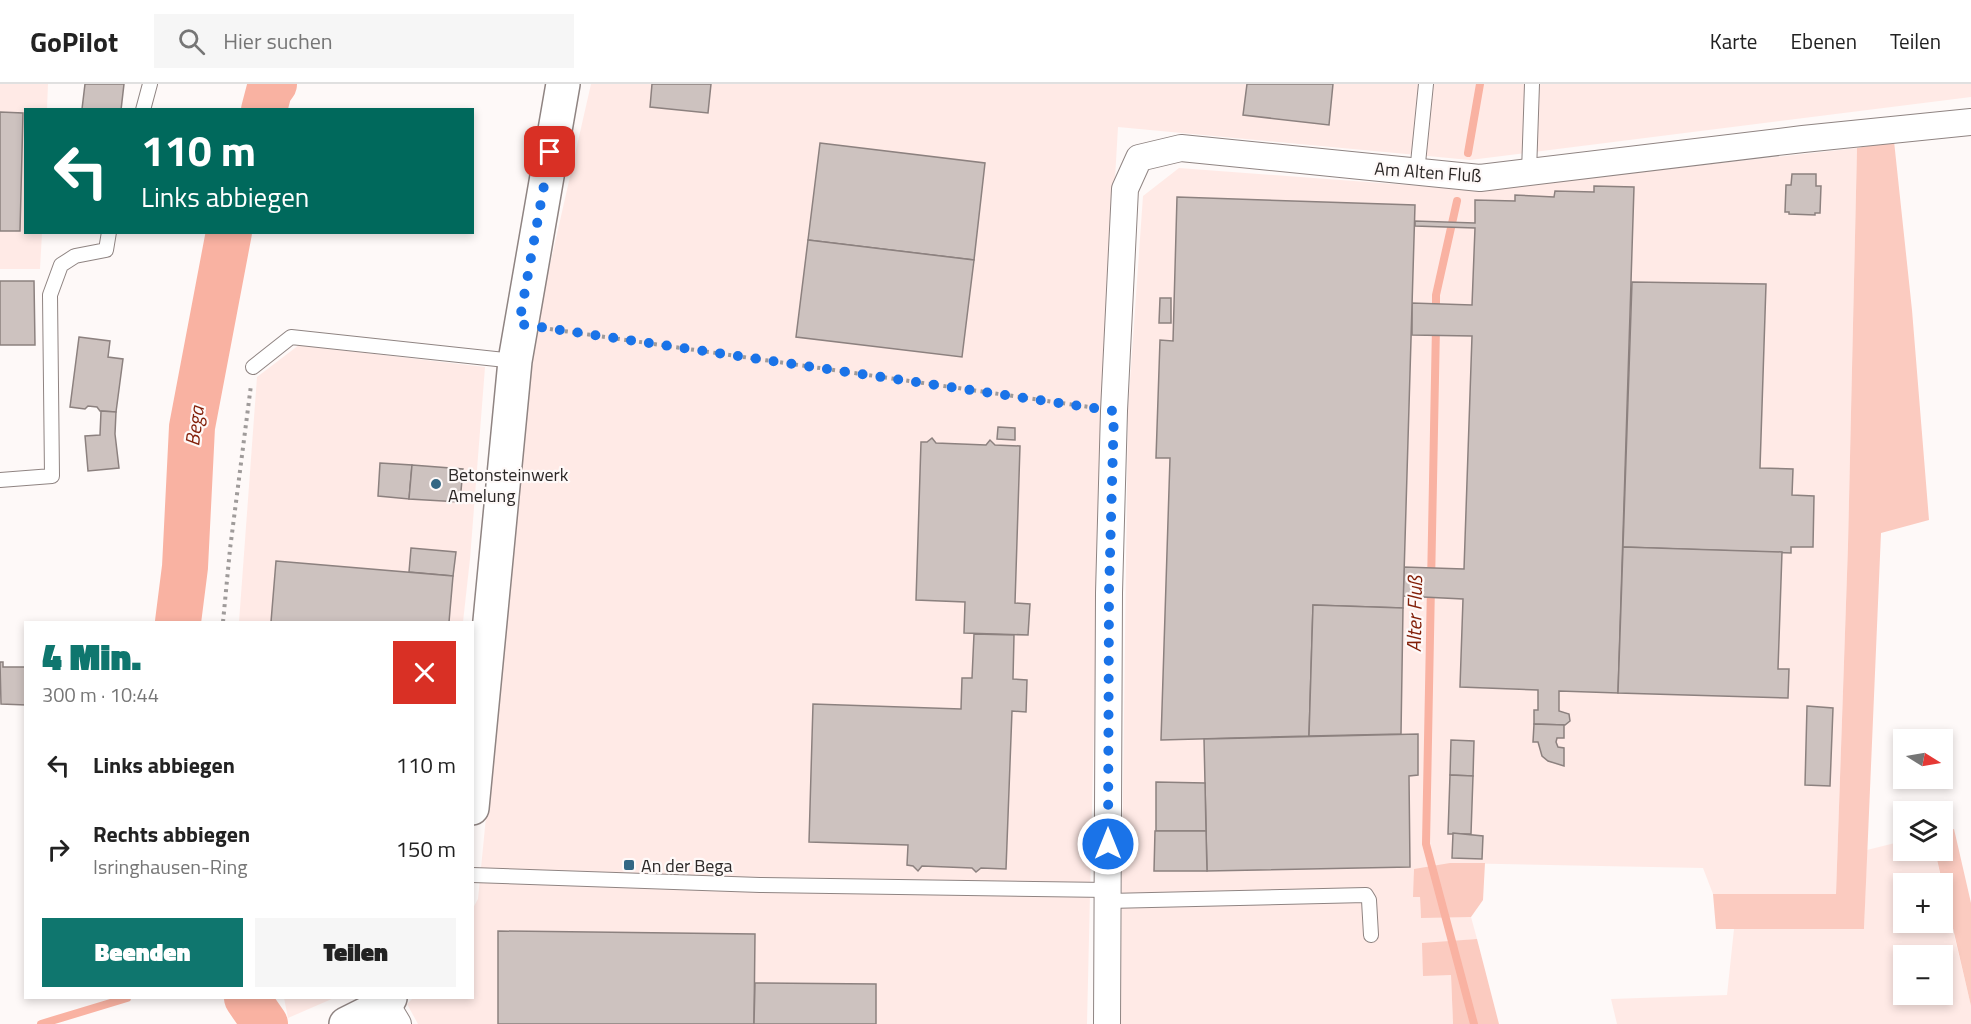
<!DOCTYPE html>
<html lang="de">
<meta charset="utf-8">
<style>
body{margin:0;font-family:"Titillium Web",sans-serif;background:#f6f6f6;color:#222;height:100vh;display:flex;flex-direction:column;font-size:22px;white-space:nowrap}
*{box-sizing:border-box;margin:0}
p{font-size:20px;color:#767676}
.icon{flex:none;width:33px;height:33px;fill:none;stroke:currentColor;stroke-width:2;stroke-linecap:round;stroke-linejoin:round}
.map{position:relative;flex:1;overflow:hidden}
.side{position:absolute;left:24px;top:537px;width:450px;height:378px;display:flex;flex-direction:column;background:#fff;border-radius:0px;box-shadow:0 3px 9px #0003}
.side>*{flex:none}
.banner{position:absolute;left:24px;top:24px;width:450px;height:126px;border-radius:0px;box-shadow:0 3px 9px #0003;background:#00695c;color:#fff;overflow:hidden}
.needle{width:39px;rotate:101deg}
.buttons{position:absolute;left:1893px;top:645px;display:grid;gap:12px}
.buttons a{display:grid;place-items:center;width:60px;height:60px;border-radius:0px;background:#fff;box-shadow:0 3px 9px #0003;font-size:30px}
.pin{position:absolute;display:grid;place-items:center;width:51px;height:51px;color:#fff;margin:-26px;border-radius:12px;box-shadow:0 3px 9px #0006}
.me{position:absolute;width:66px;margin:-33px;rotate:0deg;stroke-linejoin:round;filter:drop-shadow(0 0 4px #0008)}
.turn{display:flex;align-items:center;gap:21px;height:126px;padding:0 18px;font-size:27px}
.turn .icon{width:78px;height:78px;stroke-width:2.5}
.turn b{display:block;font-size:42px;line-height:51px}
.round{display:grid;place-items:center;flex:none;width:63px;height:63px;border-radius:0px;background:#f6f6f6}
.headline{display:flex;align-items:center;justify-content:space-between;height:102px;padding:0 18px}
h1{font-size:36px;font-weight:800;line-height:45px;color:#0f766e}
.button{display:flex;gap:12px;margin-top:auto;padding:12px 18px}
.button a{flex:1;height:69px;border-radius:0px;background:#0f766e;color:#fff;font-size:24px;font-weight:800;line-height:69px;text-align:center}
.button a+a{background:#f6f6f6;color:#222}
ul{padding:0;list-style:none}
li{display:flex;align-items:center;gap:18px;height:84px;padding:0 18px}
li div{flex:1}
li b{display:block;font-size:22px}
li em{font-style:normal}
header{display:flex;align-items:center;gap:36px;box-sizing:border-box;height:84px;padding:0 30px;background:#fff;border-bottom:2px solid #e0e0e0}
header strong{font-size:28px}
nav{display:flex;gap:33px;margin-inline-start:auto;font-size:21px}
.search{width:420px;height:54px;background:#f6f6f6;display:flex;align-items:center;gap:15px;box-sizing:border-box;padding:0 21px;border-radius:0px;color:#767676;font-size:22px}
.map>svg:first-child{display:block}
</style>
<header>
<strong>GoPilot</strong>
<div class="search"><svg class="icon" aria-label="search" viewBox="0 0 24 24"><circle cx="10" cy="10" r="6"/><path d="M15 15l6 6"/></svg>Hier suchen</div>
<nav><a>Karte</a><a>Ebenen</a><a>Teilen</a></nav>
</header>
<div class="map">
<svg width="1971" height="940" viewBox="0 0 1971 940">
<rect width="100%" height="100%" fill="#fef9f8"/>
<g fill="#ffeae6" fill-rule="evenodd">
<path d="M0,0h48l-1,25 -21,1v122l16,1 -2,36h-40z"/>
<path d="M591,0h1380v13l-501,63 -352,-33 -17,293 -14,604h-669l-11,-20 6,-6h59l1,-90 5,-9 54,-555z"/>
<path d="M1857,64l-9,397 -12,349h-123l-10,-26 -253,-5 -36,34h6l1,20h50l6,22 -55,5 29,31 2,49h-333l8,-615 15,-213 36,-28 296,22z"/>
<path d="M299,261l186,22 -15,192 -7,63h-224l18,-245z"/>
<path d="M1903,757l1,9 31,1 7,32 -38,1v38h38v-38l29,122v18h-354l-6,-25 116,-4 7,-66h130l3,-79zM1904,872h38v38h-38z"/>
<path d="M284,914h50l-46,20z"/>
</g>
<g fill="#fbcbc0">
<path d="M1894,57l18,169 17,210 -48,13 -17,396h-148l-3,-35h123l12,-349 9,-397z"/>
<path d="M1954,745l17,74v103l-36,-155 7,-1 1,-19z"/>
<path d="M1450,779h35l-2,37 -12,17 -50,1 -1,-21h-7l1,-28z"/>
<path d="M1477,855l22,85h-46l-2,-49 -28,1 -1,-33z"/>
</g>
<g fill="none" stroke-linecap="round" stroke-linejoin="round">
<g stroke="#f9b2a2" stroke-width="8">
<path d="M1468,69l12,-69"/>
<path d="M1436,230v-19l21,-94"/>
<path d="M1436,242l-10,518 48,180"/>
<path d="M41,940l86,-26"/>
</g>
<g stroke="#f9b2a2" stroke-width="46">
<path d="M264,26l5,-19 5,-7"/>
<path d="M178,538l7,-55 7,-140 37,-195"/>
<path d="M247,914l18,26"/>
</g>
</g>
<g fill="#cdc2bf" stroke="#8c817f" stroke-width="1.5">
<path d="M85,0h39l-3,26 -39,-1z"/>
<path d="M652,0h59l-3,29 -58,-6z"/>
<path d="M1247,0h86l-4,41 -86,-10z"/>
<path d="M0,28l23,1 -3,118h-20z"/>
<path d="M820,59l165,20 -11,97 -166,-20z"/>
<path d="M1792,90h24v12h5l-1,27h-5v2l-26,-1v-2h-4l1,-27h5z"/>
<path d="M1594,102l40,1 -16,506 -59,-2v20l10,3 1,7 -5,4 -31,-1v-14h4v-20l-78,-3 3,-88 -60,-3 1,-29 60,2 8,-233 -60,-1v-32l60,2 3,-77 -60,-2v-5l60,2v-23l40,1v-6l39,2 1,-6 39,1z"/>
<path d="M1177,113l238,8 -12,403 -90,-3 -4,131 -148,4 9,-282h-14l4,-118 13,1z"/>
<path d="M808,156l166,20 -12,97 -166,-20z"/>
<path d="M0,197h34l1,64h-35z"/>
<path d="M1632,198l134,2 -6,184 33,1 -1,26 22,1 -1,51h-22v6l-168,-6z"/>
<path d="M1160,214h11v25h-12z"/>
<path d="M79,253l31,4 -2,16 15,2 -7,53 -16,-1 -3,-4 -9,-1 -3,3 -15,-2z"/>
<path d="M101,327l15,1 -1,22 4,34 -31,3 -3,-35 15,-1z"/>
<path d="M998,343l17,1v12l-18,-1z"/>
<path d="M932,354l4,5 50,2 4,-5 5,5 25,1 -5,157 15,1 -2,31 -64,-2 1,-31 -49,-2 5,-158h6z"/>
<path d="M380,379l32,2 -3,34 -31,-3z"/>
<path d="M412,381l51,4 -3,33 -51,-3z"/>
<path d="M1623,463l159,5 -4,117h11l-1,29 -170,-5z"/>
<path d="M411,464l45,4 -3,24 -44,-4z"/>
<path d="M276,477l177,15 -4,46h-178z"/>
<path d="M1313,521l90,3 -2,126 -92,2z"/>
<path d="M974,550l40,1 -1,44 14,1 -1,32 -14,-1 -6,158 -25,-1 -5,4 -4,-4 -50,-2 -4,5 -5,-5 -6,-1 1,-20 -99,-3 4,-138 148,5 1,-31h10z"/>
<path d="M0,578h3v5h23v38l-25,-1z"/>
<path d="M1807,622l26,2 -3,78 -25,-1z"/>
<path d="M1534,640l30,1v13h-7l-1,4 2,5 6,1v18l-16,-5 -6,-5 -4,-14h-5z"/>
<path d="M1418,650v41l-9,1 1,91 -203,4 -3,-132z"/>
<path d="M1451,656l23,1 -1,35 -23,-1z"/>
<path d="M1450,691l23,1 -2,58h-23z"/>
<path d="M1156,698l49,1 1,48h-50z"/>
<path d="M1155,747h51l1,40h-53z"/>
<path d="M1453,749l30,3 -1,23 -30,-1z"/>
<path d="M498,847l257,3 -1,90h-256z"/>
<path d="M755,899l121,1v40h-122z"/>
</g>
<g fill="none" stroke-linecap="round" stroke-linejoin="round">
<defs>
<g id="lane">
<path d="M143,26l7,-26"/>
<path d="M1529,88l3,-88"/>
<path d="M1417,89l9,-89"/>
<path d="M253,283l38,-30 224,24"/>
<path d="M0,396l52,-4 -2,-181 11,-30 14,-9 31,-6 3,-18"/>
<path d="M472,791l288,10 348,5"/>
<path d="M1108,817l258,-6 3,5 2,35"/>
</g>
<g id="street">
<path d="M386,920l12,20"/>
<path d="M1107,940l2,-431 5,-182 11,-222 14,-31 42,-10 299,30 323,-39 168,-17"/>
</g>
<g id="secondary">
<path d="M472,724l43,-447 48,-277"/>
<path d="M346,940l40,-20 4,-6"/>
</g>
</defs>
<use href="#lane" stroke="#8f8482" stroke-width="16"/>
<use href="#street" stroke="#8f8482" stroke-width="28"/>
<use href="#secondary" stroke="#8f8482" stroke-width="36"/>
<g stroke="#9f9b9a" stroke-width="4" stroke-dasharray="3 4.5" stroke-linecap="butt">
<path d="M550,245l539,78"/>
<path d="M223,538l7,-73 21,-164"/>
</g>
<use href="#lane" stroke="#fff" stroke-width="14"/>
<use href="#street" stroke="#fff" stroke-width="26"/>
<use href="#secondary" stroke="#fff" stroke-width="33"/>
</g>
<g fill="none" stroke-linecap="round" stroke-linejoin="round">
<path stroke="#1a73e8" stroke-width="10" stroke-dasharray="0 18" d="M550,68l-31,172 595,87 -5,182 -1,251"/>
</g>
<g fill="#336784" stroke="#fef9f8" stroke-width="2">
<circle cx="436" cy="400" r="6"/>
<rect x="623" y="775" width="12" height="12" rx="3"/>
</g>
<g text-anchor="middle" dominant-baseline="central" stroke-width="4.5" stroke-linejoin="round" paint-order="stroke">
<g font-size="18" fill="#2c2827" stroke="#fef9f8">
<text transform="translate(1428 88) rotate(4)">Am Alten Fluß</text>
</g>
<g font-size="18" fill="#2c2827" stroke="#fef9f8" text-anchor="start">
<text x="448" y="390">Betonsteinwerk<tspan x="448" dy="21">Amelung</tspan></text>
<text x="641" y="781">An der Bega</text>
</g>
<g font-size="20" font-style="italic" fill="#821e07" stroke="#fef9f8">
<text transform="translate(194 342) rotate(-83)">Bega</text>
<text transform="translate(1414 530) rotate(-89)">Alter Fluß</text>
</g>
</g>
</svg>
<div class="buttons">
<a><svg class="needle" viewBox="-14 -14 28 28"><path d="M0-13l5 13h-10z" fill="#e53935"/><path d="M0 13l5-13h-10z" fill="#767676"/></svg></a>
<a><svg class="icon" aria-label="layers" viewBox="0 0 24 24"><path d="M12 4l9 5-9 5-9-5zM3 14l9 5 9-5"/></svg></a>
<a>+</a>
<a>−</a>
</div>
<div class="pin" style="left:550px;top:68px;background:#d93025"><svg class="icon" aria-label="arrive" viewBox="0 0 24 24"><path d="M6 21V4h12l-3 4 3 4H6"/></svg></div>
<svg class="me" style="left:1108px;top:760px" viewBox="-20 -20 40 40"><circle r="17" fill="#1a73e8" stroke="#fff" stroke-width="3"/><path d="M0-11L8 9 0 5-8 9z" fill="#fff"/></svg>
<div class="banner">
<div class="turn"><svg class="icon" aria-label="left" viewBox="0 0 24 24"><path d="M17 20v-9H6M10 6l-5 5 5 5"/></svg><div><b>110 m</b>Links abbiegen</div></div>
</div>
<section class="side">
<div class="headline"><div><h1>4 Min.</h1><p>300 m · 10:44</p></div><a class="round" style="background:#d93025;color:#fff"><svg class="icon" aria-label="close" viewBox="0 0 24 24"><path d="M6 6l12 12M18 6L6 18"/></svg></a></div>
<ul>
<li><svg class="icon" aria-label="left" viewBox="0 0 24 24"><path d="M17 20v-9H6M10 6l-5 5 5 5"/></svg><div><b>Links abbiegen</b></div><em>110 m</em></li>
<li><svg class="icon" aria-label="right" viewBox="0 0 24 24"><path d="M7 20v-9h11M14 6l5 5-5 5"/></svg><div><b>Rechts abbiegen</b><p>Isringhausen-Ring</p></div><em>150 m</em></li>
</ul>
<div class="button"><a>Beenden</a><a>Teilen</a></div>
</section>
</div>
